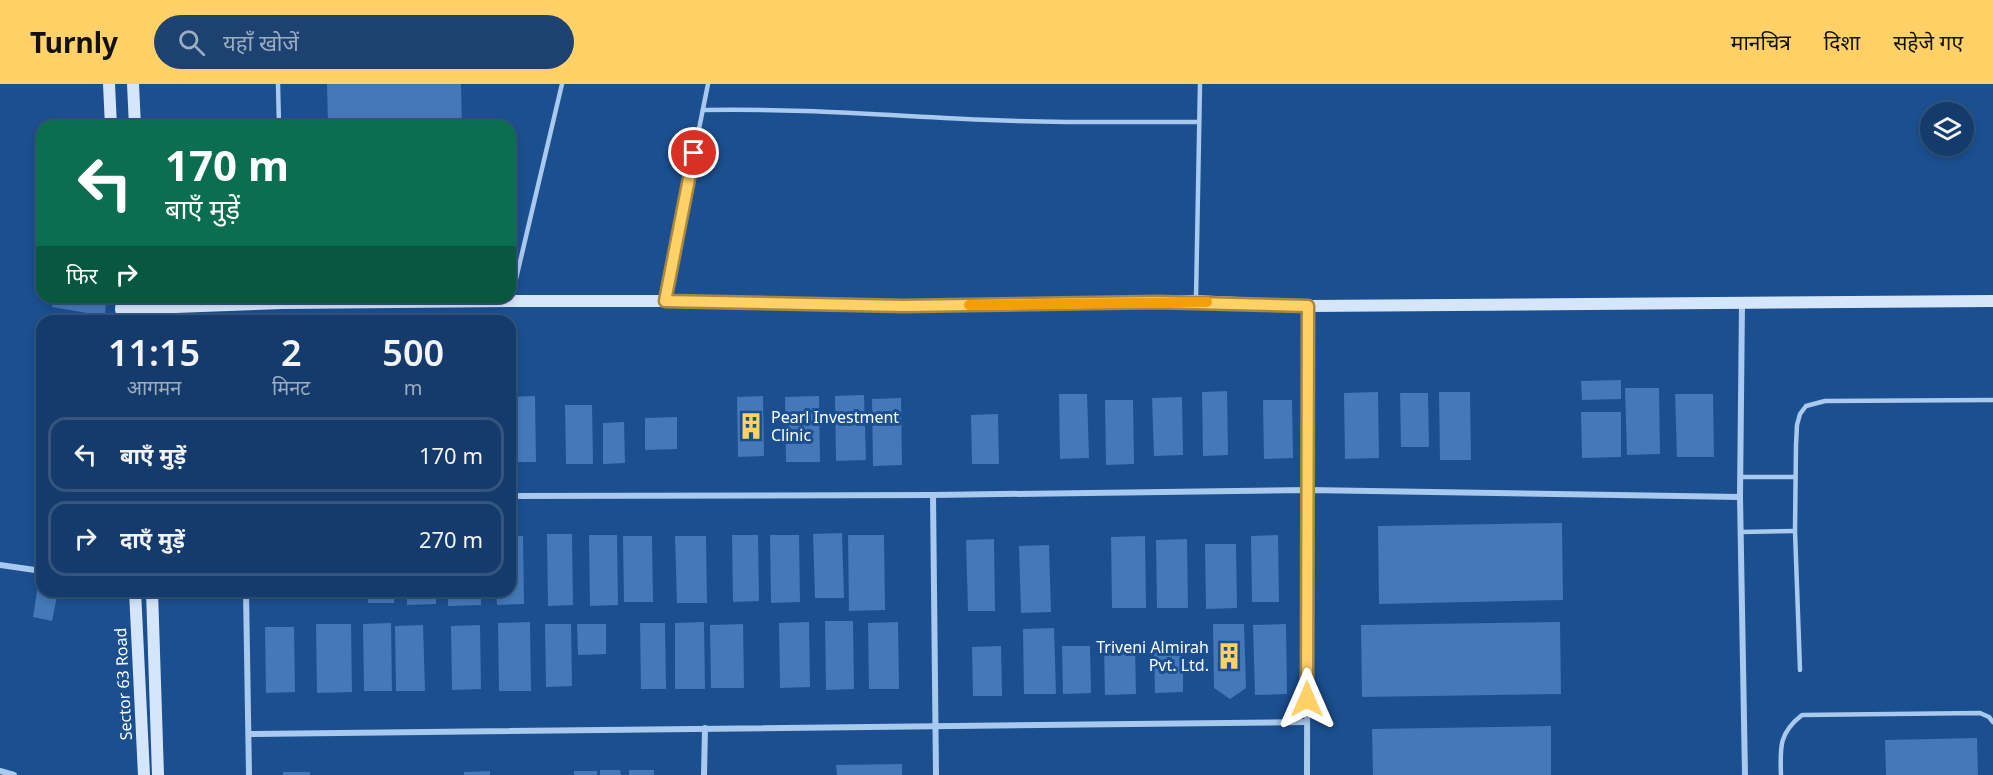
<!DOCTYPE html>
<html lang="hi">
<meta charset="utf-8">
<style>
body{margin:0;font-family:"Noto Sans","Noto Sans Devanagari",sans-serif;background:#1d4271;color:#f1f3f6;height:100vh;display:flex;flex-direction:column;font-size:22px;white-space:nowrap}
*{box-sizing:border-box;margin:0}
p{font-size:20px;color:#9dadc1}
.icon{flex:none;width:33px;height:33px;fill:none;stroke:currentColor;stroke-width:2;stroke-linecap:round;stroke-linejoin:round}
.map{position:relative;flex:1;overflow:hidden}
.drawer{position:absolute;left:36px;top:231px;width:480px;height:282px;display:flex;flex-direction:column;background:#143b6b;border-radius:18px;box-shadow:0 3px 9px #0003,0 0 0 2px #33557e}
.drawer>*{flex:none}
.top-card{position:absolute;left:36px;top:36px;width:480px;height:183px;border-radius:18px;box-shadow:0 3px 9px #0003,0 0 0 2px #33557e;background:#0b6e4f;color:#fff;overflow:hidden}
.fabs{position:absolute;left:1920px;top:18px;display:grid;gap:12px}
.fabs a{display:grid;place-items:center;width:54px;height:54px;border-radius:50%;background:#143b6b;box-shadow:0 3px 9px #0003,0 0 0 2px #33557e;font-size:30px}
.pin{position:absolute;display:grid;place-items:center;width:51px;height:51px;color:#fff;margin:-26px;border:3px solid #fff;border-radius:50%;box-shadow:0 2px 6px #0007}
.me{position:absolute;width:66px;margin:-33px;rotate:0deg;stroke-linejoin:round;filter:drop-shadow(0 0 4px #0008)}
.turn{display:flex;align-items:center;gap:21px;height:126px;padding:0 30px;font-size:27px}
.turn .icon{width:78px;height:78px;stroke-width:2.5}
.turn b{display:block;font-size:42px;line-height:51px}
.then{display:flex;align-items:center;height:57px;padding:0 30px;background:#0003;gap:12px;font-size:22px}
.eta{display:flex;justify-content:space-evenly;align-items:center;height:102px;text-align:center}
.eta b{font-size:36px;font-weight:600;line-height:42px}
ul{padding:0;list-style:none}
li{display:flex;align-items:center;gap:18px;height:75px;margin:0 12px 9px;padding:0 18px;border:3px solid #33557e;border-radius:18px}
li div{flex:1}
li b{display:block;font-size:22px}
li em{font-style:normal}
header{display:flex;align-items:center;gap:36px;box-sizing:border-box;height:84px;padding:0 30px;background:#ffd166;color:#111}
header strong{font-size:28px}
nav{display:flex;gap:33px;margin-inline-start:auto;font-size:21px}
.search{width:420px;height:54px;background:#1d4271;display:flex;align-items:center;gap:15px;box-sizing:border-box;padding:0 21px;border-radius:33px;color:#9dadc1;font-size:22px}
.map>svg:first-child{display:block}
</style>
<header>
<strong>Turnly</strong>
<div class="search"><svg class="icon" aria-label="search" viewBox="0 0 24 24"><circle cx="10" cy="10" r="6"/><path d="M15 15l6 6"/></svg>यहाँ खोजें</div>
<nav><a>मानचित्र</a><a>दिशा</a><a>सहेजे गए</a></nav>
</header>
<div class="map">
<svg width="1993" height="691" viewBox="0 0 1993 691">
<rect width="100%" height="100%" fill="#1b4f8f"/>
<g fill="#4478b7">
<path d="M327,0h134l1,42h-134z"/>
<path d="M54,213h52l-1,19 -53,-9z"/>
<path d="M1621,296v19l-39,1 -1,-19z"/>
<path d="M1625,304h34l1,66 -33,1z"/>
<path d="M1227,307l1,64 -25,1 -1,-64z"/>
<path d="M1378,308l1,66 -34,1 -1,-66z"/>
<path d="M1439,308h31l1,68h-31z"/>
<path d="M1400,309h28l1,54h-28z"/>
<path d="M1059,310h28l2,64 -29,1z"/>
<path d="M1675,310h38l1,63h-37z"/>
<path d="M864,311l2,65 -30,1 -1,-65z"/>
<path d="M535,312l1,66h-25l-1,-65z"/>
<path d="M763,312l1,60 -26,1 -1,-60z"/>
<path d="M819,312l1,66h-34l-1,-65z"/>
<path d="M1182,313l1,58 -29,1 -2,-58z"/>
<path d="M901,314l1,67 -29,1 -1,-67z"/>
<path d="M1105,316h28l1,64 -28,1z"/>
<path d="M1263,316h29l1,58 -29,1z"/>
<path d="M565,321h27l1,59h-27z"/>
<path d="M1581,328h40v45l-39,1z"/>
<path d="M998,330l1,50h-27l-1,-49z"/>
<path d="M677,333v32l-32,1v-32z"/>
<path d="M624,338l1,41 -22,1v-41z"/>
<path d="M1562,439l1,77 -184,4 -1,-78z"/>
<path d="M842,449l2,65h-29l-2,-64z"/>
<path d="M547,450h25l1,71 -25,1z"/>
<path d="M589,451h28l1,70 -28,1z"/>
<path d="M732,451h26l1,66 -26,1z"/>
<path d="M770,451h29l1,67 -29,1z"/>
<path d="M848,451h36l1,75 -36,1z"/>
<path d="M1278,451l1,67h-27l-1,-66z"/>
<path d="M510,452h13l1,68 -27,1 -1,-14h14z"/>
<path d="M623,452h29l1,66h-29z"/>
<path d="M675,452h31l1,67h-30z"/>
<path d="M1145,452l1,72h-34l-1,-71z"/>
<path d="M994,455l1,72h-27l-2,-71z"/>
<path d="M1187,455l1,69h-31l-1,-68z"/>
<path d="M1205,460h31l1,64 -31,1z"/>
<path d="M1049,461l2,67 -30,1 -2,-67z"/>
<path d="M38,501h4v6h16l-6,30 -19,-4z"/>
<rect x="368" y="507" width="26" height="12"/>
<path d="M407,507h29v13l-29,1z"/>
<path d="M448,507h33v14l-33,1z"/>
<path d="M825,537h28l1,68 -28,1z"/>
<path d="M530,538l1,69h-32l-1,-68z"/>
<path d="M704,538l1,67h-30v-66z"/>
<path d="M809,538l1,65 -30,1 -1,-65z"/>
<path d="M898,538l1,67h-30l-1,-66z"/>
<path d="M1560,538l1,72 -199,3 -1,-72z"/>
<path d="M391,539l1,68h-28l-1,-67z"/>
<path d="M640,539h25l1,66h-25z"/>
<path d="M316,540h35l1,68 -35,1z"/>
<path d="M545,540h26l1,62 -26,1z"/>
<path d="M577,540h29v30l-28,1z"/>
<path d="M743,540l1,64h-33l-1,-63z"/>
<path d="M1213,540h31l2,64 -16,11 -16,-11z"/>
<path d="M1286,540l1,70 -32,1 -2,-70z"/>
<path d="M423,541l2,66h-29l-1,-65z"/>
<path d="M480,541l1,64 -29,1 -1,-64z"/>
<path d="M265,543h29l1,65 -29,1z"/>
<path d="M1054,544l2,66h-32l-1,-65z"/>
<path d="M1183,558v50l-28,1 -1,-50z"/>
<path d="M1001,562l1,50h-29l-1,-49z"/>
<path d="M1062,562h28l1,47 -28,1z"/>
<path d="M1135,562l1,48 -31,1 -1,-48z"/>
<path d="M1551,642v49h-178l-1,-46z"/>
<path d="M1977,654l1,37h-92l-1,-35z"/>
<path d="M902,680v11h-65l-1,-10z"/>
<path d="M600,686h20l1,5h-21z"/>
<rect x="629" y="686" width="25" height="5"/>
<path d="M490,687v4h-26v-3z"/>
<rect x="574" y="687" width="23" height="4"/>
<rect x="283" y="688" width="27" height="3"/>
</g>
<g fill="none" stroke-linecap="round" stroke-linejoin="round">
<g stroke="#a9c9ee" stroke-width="4.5">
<path d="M278,0l1,42"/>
<path d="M703,26c95,-2 191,6 287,10 70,3 139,2 209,2"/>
<path d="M665,214l43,-214"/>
<path d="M1196,215l4,-215"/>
<path d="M511,216l51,-216"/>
<path d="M1741,393h54"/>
<path d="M1741,448l54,-1"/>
<path d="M1800,586l-5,-139 1,-86 1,-20 3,-11 6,-8 19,-5 168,-1"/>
<path d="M1781,691c-1,-28 -2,-42 21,-60l178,-2 9,4 4,5"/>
</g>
<g stroke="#a9c9ee" stroke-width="6">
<path d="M1742,219l-2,194 5,278"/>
<path d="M933,411l3,280"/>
<path d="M510,412l423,-1 375,-5 432,7"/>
<path d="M0,481l42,6"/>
<path d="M246,507l3,184"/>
<path d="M249,650l1058,-12"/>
<path d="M0,687l14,4"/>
<path d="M704,691l1,-47"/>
<path d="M1307,691l1,-469"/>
</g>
<g stroke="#d6e6fa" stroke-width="12">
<path d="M109,0l2,42"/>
<path d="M133,0l2,42"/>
<path d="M121,213l1,24"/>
<path d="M142,213l1,24"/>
<path d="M121,225l161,-6 229,-2h154l238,5 292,-5 113,5 685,-5"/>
<path d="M135,507l9,184"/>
<path d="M152,507l6,184"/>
</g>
</g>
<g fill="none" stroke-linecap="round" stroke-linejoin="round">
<defs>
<path id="route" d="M694,69l-29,148 238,5 254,-4 151,4 -1,393"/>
</defs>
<use href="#route" stroke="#a68842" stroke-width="15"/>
<use href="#route" stroke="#ffd166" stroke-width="10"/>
<path stroke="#f59e0b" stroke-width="10" d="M969,221l238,-3"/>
</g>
<defs>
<symbol id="building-bare" viewBox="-9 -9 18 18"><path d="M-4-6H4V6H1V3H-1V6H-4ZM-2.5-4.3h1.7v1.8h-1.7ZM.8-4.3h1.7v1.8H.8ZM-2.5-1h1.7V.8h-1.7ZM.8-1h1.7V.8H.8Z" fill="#ffd166" stroke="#1b4f8f" stroke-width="2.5" paint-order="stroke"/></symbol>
</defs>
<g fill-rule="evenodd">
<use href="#building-bare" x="732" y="323" width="38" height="38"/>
<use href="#building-bare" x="1210" y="553" width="38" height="38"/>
</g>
<g text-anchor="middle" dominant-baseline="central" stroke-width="6" stroke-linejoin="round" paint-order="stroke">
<g font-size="16" fill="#fff" stroke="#1b4f8f" text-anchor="start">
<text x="771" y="333">Pearl Investment<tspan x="771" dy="18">Clinic</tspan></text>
<text x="1209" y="563" text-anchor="end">Triveni Almirah<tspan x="1209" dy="18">Pvt. Ltd.</tspan></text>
</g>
<g font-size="16" fill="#fff" stroke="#1b4f8f">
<text transform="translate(123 600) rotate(-93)">Sector 63 Road</text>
</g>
</g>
</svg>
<div class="fabs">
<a><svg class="icon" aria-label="layers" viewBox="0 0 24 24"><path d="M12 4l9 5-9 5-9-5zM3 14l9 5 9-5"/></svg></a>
</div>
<div class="pin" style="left:694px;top:69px;background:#d93025"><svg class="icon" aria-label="arrive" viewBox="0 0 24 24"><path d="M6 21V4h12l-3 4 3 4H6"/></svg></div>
<svg class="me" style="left:1307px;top:615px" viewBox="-20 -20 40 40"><path d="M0-17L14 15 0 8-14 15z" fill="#ffd166" stroke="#fff" stroke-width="4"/></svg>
<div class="top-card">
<div class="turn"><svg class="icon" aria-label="left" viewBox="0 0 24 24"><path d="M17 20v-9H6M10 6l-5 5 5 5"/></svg><div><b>170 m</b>बाएँ मुड़ें</div></div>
<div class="then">फिर<svg class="icon" aria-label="right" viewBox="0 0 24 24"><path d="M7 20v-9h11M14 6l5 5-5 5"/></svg></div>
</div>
<section class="drawer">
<div class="eta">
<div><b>11:15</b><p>आगमन</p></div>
<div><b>2</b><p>मिनट</p></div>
<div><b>500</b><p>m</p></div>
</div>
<ul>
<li><svg class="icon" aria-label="left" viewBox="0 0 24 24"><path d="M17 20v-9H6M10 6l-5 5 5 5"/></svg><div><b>बाएँ मुड़ें</b></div><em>170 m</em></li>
<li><svg class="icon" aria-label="right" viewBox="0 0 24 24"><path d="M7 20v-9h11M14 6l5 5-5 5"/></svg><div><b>दाएँ मुड़ें</b></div><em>270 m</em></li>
</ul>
</section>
</div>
